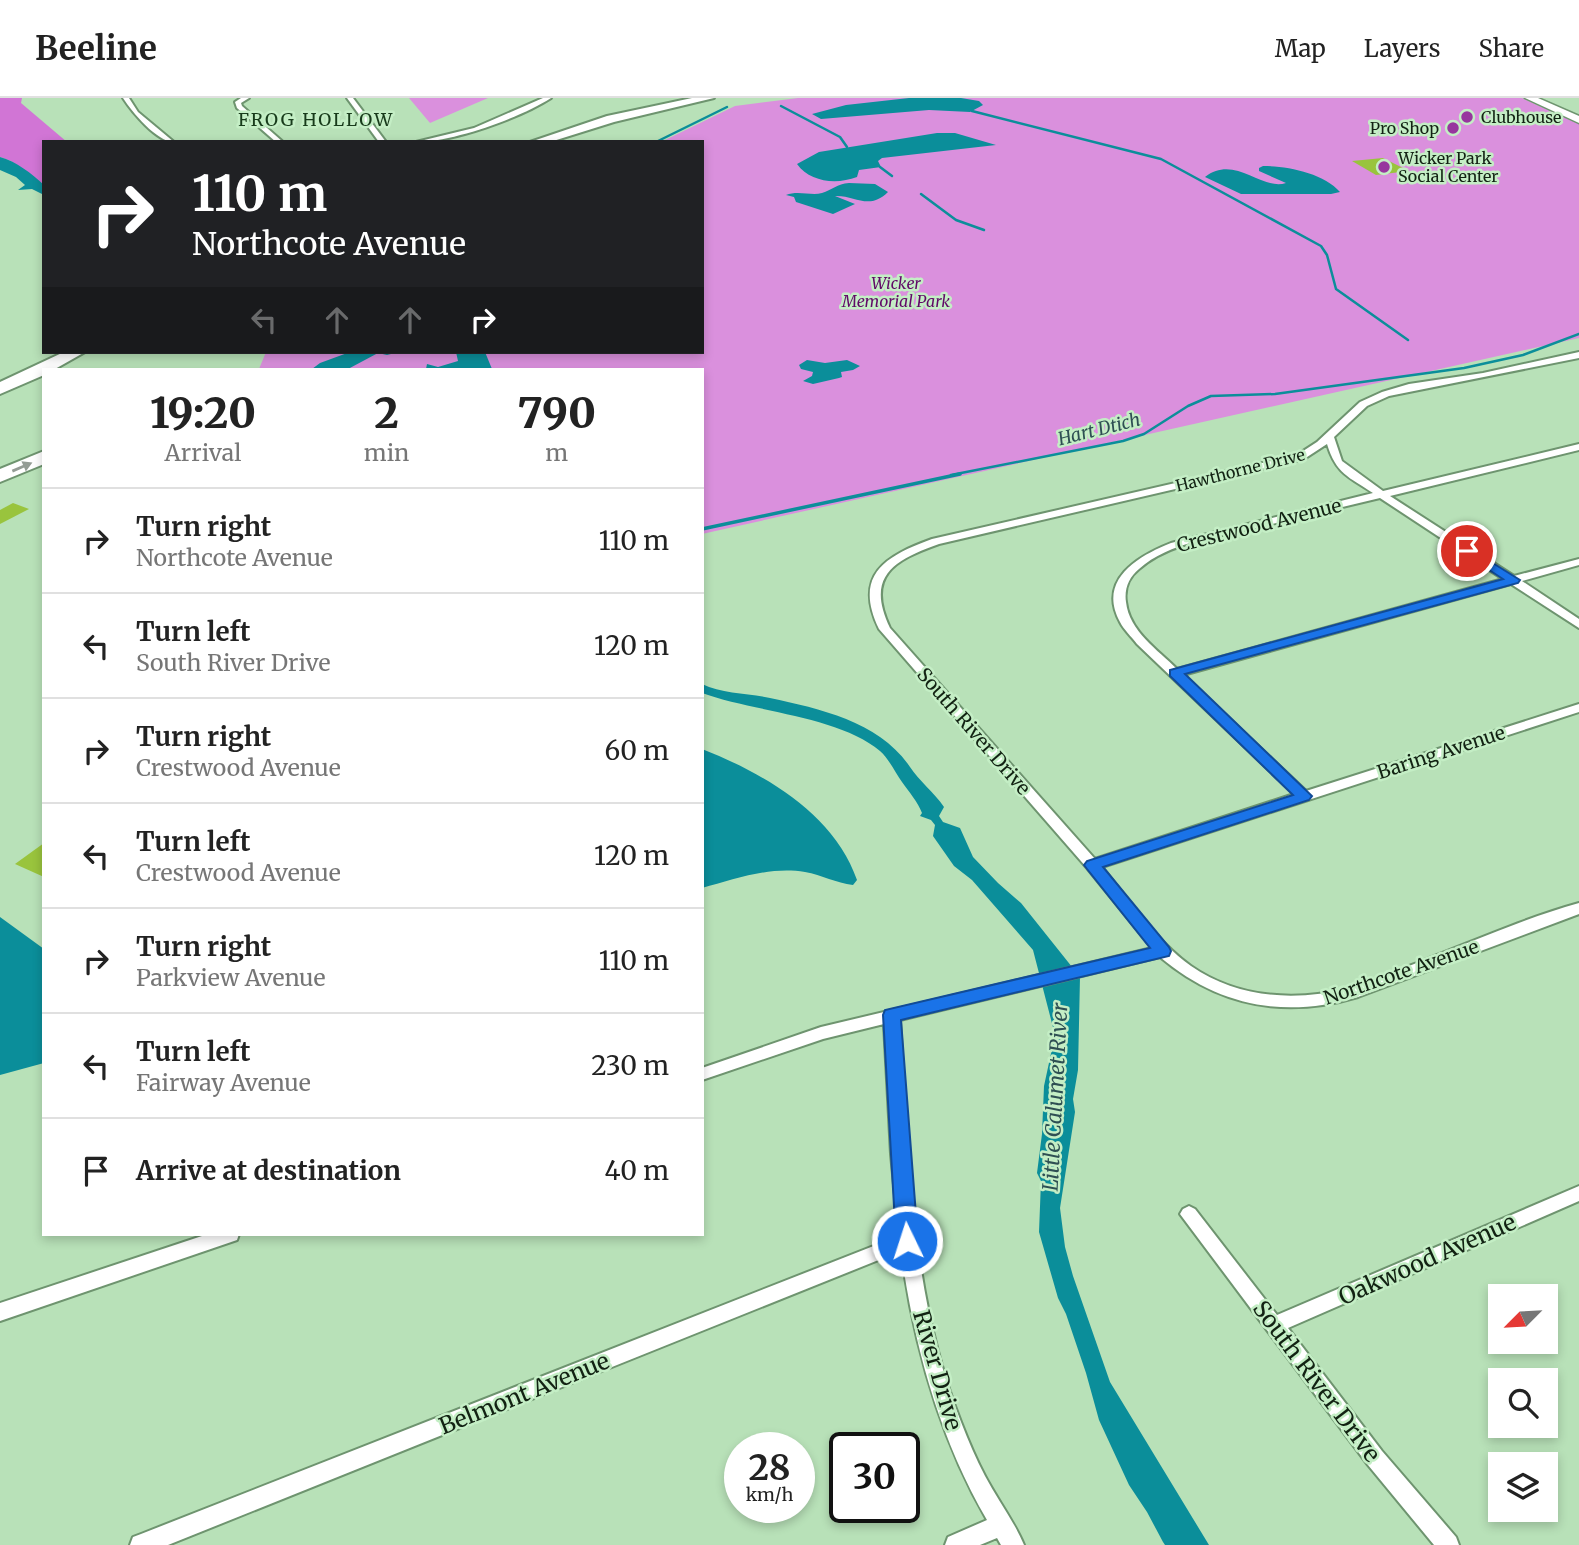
<!DOCTYPE html>
<style>
body{margin:0;font-family:Merriweather,serif;background:#f2f2f2;color:#222;height:100vh;display:flex;flex-direction:column;font-size:26px;white-space:nowrap}
*{box-sizing:border-box;margin:0}
p{font-size:23px;color:#767676}
.icon{flex:none;width:38px;height:38px;fill:none;stroke:currentColor;stroke-width:2;stroke-linecap:round;stroke-linejoin:round}
.map{position:relative;flex:1;overflow:hidden}
.panel{position:absolute;left:42px;top:270px;width:662px;height:868px;display:flex;flex-direction:column;background:#fff;border-radius:0px;box-shadow:0 4px 10px #0003}
.panel>*{flex:none}
.hud{position:absolute;left:42px;top:42px;width:662px;height:214px;border-radius:0px;box-shadow:0 4px 10px #0003;background:#202124;color:#fff;overflow:hidden}
.needle{width:46px;rotate:246deg}
.tools{position:absolute;left:1488px;top:1186px;display:grid;gap:14px}
.tools a{display:grid;place-items:center;width:70px;height:70px;border-radius:0px;background:#fff;box-shadow:0 4px 10px #0003;font-size:35px}
.speed{position:absolute;left:724px;top:1334px;display:flex;gap:14px;font-size:35px;font-weight:700;text-align:center}
.speed>*{display:grid;place-content:center;width:91px;height:91px;border-radius:50%;background:#fff;box-shadow:0 4px 10px #0003;line-height:1}
.speed small{font-size:18px;font-weight:400}
.speed .limit{border:4px solid #111;border-radius:10px;background:#fff;color:#111}
.pin{position:absolute;display:grid;place-items:center;width:60px;height:60px;color:#fff;margin:-30px;border:4px solid #fff;border-radius:50%;box-shadow:0 2px 7px #0007}
.me{position:absolute;width:77px;margin:-38px;rotate:356deg;stroke-linejoin:round;filter:drop-shadow(0 0 5px #0008)}
.turn{display:flex;align-items:center;gap:24px;height:147px;padding:0 35px;font-size:32px}
.turn .icon{width:91px;height:91px;stroke-width:2.5}
.turn b{display:block;font-size:49px;line-height:60px}
.lanes{display:flex;align-items:center;height:66px;padding:0 35px;background:#0003;justify-content:center;gap:35px;direction:ltr}
.lanes .off{opacity:.35}
.eta{display:flex;justify-content:space-evenly;align-items:center;height:119px;text-align:center}
.eta b{font-size:42px;font-weight:800;line-height:49px}
ul{padding:0;list-style:none}
li{display:flex;align-items:center;gap:21px;height:105px;padding:0 35px;border-top:2px solid #e0e0e0}
li div{flex:1}
li b{display:block;font-size:26px}
li em{font-style:normal}
header{display:flex;align-items:center;gap:42px;box-sizing:border-box;height:98px;padding:0 35px;background:#fff;border-bottom:2px solid #e0e0e0}
header strong{font-size:33px}
nav{display:flex;gap:38px;margin-inline-start:auto;font-size:24px}
.map>svg:first-child{display:block}
</style>
<header>
<strong>Beeline</strong>
<nav><a>Map</a><a>Layers</a><a>Share</a></nav>
</header>
<div class="map">
<svg width="1579" height="1447" viewBox="0 0 1579 1447">
<rect width="100%" height="100%" fill="#b8e1b8"/>
<g fill="#da90dd">
<path d="M409,0h79l-58,25z"/>
<path d="M798,0h724l57,26v214l-877,196v-165h-443l7,-17h436v-210h-41l74,-36z"/>
</g>
<path fill="#d175d5" d="M0,0h22l-1,5 46,39h-23v43l-33,-24 -11,-4z"/>
<g fill="#0b8e9a">
<path d="M909,0h52l18,3 4,4 -13,7 -41,-2 -108,9 -9,-5 34,-9z"/>
<path d="M937,35h18l41,12 -114,13 -4,3 3,6 -22,3 -2,7c-21,8 -47,5 -60,-13l22,-12z"/>
<path d="M0,59c16,4 32,17 44,28v10l-12,-6 -14,1 7,-5 -9,-8 -16,-7z"/>
<path d="M1263,68c24,0 61,7 77,26l-9,2h-90l-36,-17c30,-23 56,14 81,6l-27,-12v-3z"/>
<path d="M849,85l26,1 13,8c-19,19 -33,3 -53,4l20,8 -22,10 -37,-12 -2,-5 -8,-2c12,-5 25,1 36,-2 10,-3 15,-9 27,-10z"/>
<path d="M350,254h49l-12,3 -9,-2 -30,16h-36l8,-6z"/>
<path d="M456,254h29l7,17h-66l1,-5 11,3 20,-6z"/>
<path d="M807,262l18,3 22,-3 13,6 -7,4 -12,2 1,5 -3,1 -26,6 -10,-3 9,-5 1,-4 -12,-3 -2,-4z"/>
<path d="M702,586c20,10 46,9 68,14 51,11 110,24 140,69 9,14 24,25 34,40l-5,9 4,6 17,6 13,29 25,26 23,20 59,74 -2,93 -5,29 2,13 -15,96 5,39 8,29 37,106 99,163h-44l-2,-3 -16,-30 -18,-27 -30,-65 -13,-47 -20,-59 -8,-16 -19,-66 2,-51 -4,-8 5,-39 2,-48 11,-51 -22,-85 -61,-70 -18,-14 -21,-30 2,-11 -4,-5 -11,-4 2,-3c-4,-11 -13,-21 -20,-31 -7,-10 -13,-23 -22,-31 -41,-35 -126,-39 -178,-58z"/>
<path d="M702,651c61,24 132,64 155,131l-4,5c-17,-2 -31,-10 -48,-13 -35,-6 -70,7 -103,16z"/>
<path d="M0,819l44,32v114l-44,12z"/>
</g>
<g fill="none" stroke-linecap="round" stroke-linejoin="round">
<g stroke="#0b8e9a" stroke-width="2.5">
<path d="M781,8l59,31 7,10"/>
<path d="M972,13l189,48 160,87 6,9 9,34 72,51"/>
<path d="M656,44l71,-35"/>
<path d="M880,69l12,9"/>
<path d="M921,96l35,26 28,10"/>
<path d="M951,377l172,-34 21,-7 44,-28 23,-10 64,-2 189,-26 59,-13 56,-21"/>
</g>
<path stroke="#0b8e9a" stroke-width="3.5" d="M702,431l258,-55"/>
</g>
<g fill="#99c43d">
<path d="M1383,60l26,13 -33,4 -24,-14z"/>
<path d="M13,405l16,6 -29,15v-14z"/>
<path d="M44,745v34l-29,-13z"/>
</g>
<g fill="none" stroke-linecap="round" stroke-linejoin="round">
<defs>
<g id="street">
<path d="M123,0h6l9,14 36,30c-17,0 -42,-30 -51,-44z"/>
<path d="M241,0h8l-8,5 1,3 41,36h-7l-39,-34 -2,-6z"/>
<path d="M347,0h6l33,44h-7z"/>
<path d="M543,0h8c-31,20 -98,44 -135,44l58,-14z"/>
<path d="M1579,254v6l-190,38 -22,10 -33,31 8,24 41,30 196,-47v6l-189,46 124,80 65,-17v6l-57,16 57,38v9l-68,-44 -328,91 123,116 273,-87v8l-477,155c27,33 53,73 89,99 46,32 104,36 158,22 24,-6 47,-17 70,-26 53,-20 106,-44 160,-59v11l-221,83c-74,22 -140,9 -198,-40l-260,63c8,134 11,276 61,402 7,18 15,37 24,54 12,23 29,45 39,69h-23l-4,-7 -17,7h-35l3,-8 39,-17c-48,-83 -73,-174 -86,-269l-733,294h-38l3,-8 8,-3 758,-298 -8,-82 -7,-130 -61,15 -121,41v-12l119,-41 331,-79 -65,-80 -208,-239c-26,-54 6,-73 53,-90l365,-84 20,-13 43,-40 22,-10 27,-8 74,-11zM1327,346c9,30 22,33 46,49l-202,50c-33,13 -74,37 -51,79 4,8 11,14 17,22l157,150 -199,65 -205,-231c-25,-52 4,-68 49,-84l365,-85zM1380,400l123,81 -326,90c-19,-19 -48,-38 -51,-67 -2,-13 3,-25 13,-33 30,-27 79,-32 116,-41 42,-10 83,-20 125,-30z"/>
<path d="M1579,1088v15l-291,127 94,123 74,86 3,8h-25l-66,-80 -188,-251 3,-5 6,-3 6,3 82,106z"/>
<path d="M208,1136h31l-2,6 -237,81v-18z"/>
</g>
<path id="primary" d="M1525,0h13l41,18v7z"/>
<g id="highway">
<path d="M692,0h22l-100,24 -64,20h-20l77,-26z"/>
<path d="M64,254h21l-30,17h-11v6l-44,19v-12z"/>
<path d="M44,353v13l-44,18v-13z"/>
</g>
</defs>
<use href="#street" stroke="#6e946f" stroke-width="4"/>
<use href="#primary" stroke="#6e946f" stroke-width="3"/>
<use href="#highway" stroke="#6e946f" stroke-width="4"/>
<use href="#street" fill="#fff" fill-rule="evenodd"/>
<use href="#primary" fill="#fff" fill-rule="evenodd"/>
<use href="#highway" fill="#fff" fill-rule="evenodd"/>
</g>
<defs><path id="oneway-solid" d="M-6-.8H1V-3.2L6.5 0L1 3.2V.8H-6Z" transform="scale(1.75)"/></defs>
<use fill="#949c95" href="#oneway-solid" transform="translate(22 369) rotate(-23)"/>
<path fill="#1a73e8" stroke="#114b97" stroke-width="2" d="M1467,449l53,33 -2,3 -333,91 127,122 -3,4 -206,67 66,80 2,4 -2,5 -268,64 17,221 -4,7 -7,2 -7,-2 -4,-7 -13,-226 2,-5 265,-62 -63,-79 -3,-4 3,-4 206,-66 -123,-119v-6l333,-91 -40,-26 -2,-2z"/>
<g fill="#97369e" stroke="#c4eec5" stroke-width="2.5">
<circle cx="1467" cy="19" r="7"/>
<circle cx="1453" cy="30" r="7"/>
<circle cx="1384" cy="69" r="7"/>
</g>
<g text-anchor="middle" dominant-baseline="central" stroke-width="5" stroke-linejoin="round" paint-order="stroke">
<g font-size="16" fill="#122213" stroke="#c4eec5" text-anchor="start">
<text x="1481" y="19">Clubhouse</text>
<text x="1439" y="30" text-anchor="end">Pro Shop</text>
<text x="1398" y="60">Wicker Park<tspan x="1398" dy="18">Social Center</tspan></text>
</g>
<g font-size="16" font-style="italic" fill="#610967" stroke="#c4eec5">
<text x="896" y="185">Wicker<tspan x="896" dy="18">Memorial Park</tspan></text>
</g>
<g font-size="16" fill="#122213" stroke="#c4eec5">
<text transform="translate(1240 372) rotate(-14)">Hawthorne Drive</text>
</g>
<g font-size="18" letter-spacing="2" fill="#183b1b" stroke="#c4eec5">
<text x="316" y="21">FROG HOLLOW</text>
</g>
<g font-size="18" font-style="italic" fill="#2e4f53" stroke="#c4eec5">
<text transform="translate(1099 331) rotate(-14)">Hart Dtich</text>
</g>
<g font-size="19" fill="#122213" stroke="#c4eec5">
<text transform="translate(1259 427) rotate(-14)">Crestwood Avenue</text>
<text transform="translate(974 633) rotate(49)">South River Drive</text>
<text transform="translate(1441 654) rotate(-18)">Baring Avenue</text>
<text transform="translate(1401 874) rotate(-19)">Northcote Avenue</text>
</g>
<g font-size="21" font-style="italic" fill="#2e4f53" stroke="#c4eec5">
<text transform="translate(1055 999) rotate(-87)">Little Calumet River</text>
</g>
<g font-size="23" fill="#122213" stroke="#c4eec5">
<text transform="translate(1427 1161) rotate(-24)">Oakwood Avenue</text>
<text transform="translate(938 1272) rotate(74)">River Drive</text>
<text transform="translate(1317 1283) rotate(53)">South River Drive</text>
<text transform="translate(524 1295) rotate(-22)">Belmont Avenue</text>
</g>
</g>
</svg>
<div class="tools">
<a><svg class="needle" viewBox="-14 -14 28 28"><path d="M0-13l5 13h-10z" fill="#e53935"/><path d="M0 13l5-13h-10z" fill="#767676"/></svg></a>
<a><svg class="icon" aria-label="search" viewBox="0 0 24 24"><circle cx="10" cy="10" r="6"/><path d="M15 15l6 6"/></svg></a>
<a><svg class="icon" aria-label="layers" viewBox="0 0 24 24"><path d="M12 4l9 5-9 5-9-5zM3 14l9 5 9-5"/></svg></a>
</div>
<div class="speed"><div>28<small>km/h</small></div><div class="limit">30</div></div>
<div class="pin" style="left:1467px;top:453px;background:#d93025"><svg class="icon" aria-label="arrive" viewBox="0 0 24 24"><path d="M6 21V4h12l-3 4 3 4H6"/></svg></div>
<svg class="me" style="left:907px;top:1143px" viewBox="-20 -20 40 40"><circle r="17" fill="#1a73e8" stroke="#fff" stroke-width="3"/><path d="M0-11L8 9 0 5-8 9z" fill="#fff"/></svg>
<div class="hud">
<div class="turn"><svg class="icon" aria-label="right" viewBox="0 0 24 24"><path d="M7 20v-9h11M14 6l5 5-5 5"/></svg><div><b>110 m</b>Northcote Avenue</div></div>
<div class="lanes"><svg class="icon off" aria-label="left" viewBox="0 0 24 24"><path d="M17 20v-9H6M10 6l-5 5 5 5"/></svg><svg class="icon off" aria-label="ahead" viewBox="0 0 24 24"><path d="M12 20V5M6 11l6-6 6 6"/></svg><svg class="icon off" aria-label="ahead" viewBox="0 0 24 24"><path d="M12 20V5M6 11l6-6 6 6"/></svg><svg class="icon" aria-label="right" viewBox="0 0 24 24"><path d="M7 20v-9h11M14 6l5 5-5 5"/></svg></div>
</div>
<section class="panel">
<div class="eta">
<div><b>19:20</b><p>Arrival</p></div>
<div><b>2</b><p>min</p></div>
<div><b>790</b><p>m</p></div>
</div>
<ul>
<li><svg class="icon" aria-label="right" viewBox="0 0 24 24"><path d="M7 20v-9h11M14 6l5 5-5 5"/></svg><div><b>Turn right</b><p>Northcote Avenue</p></div><em>110 m</em></li>
<li><svg class="icon" aria-label="left" viewBox="0 0 24 24"><path d="M17 20v-9H6M10 6l-5 5 5 5"/></svg><div><b>Turn left</b><p>South River Drive</p></div><em>120 m</em></li>
<li><svg class="icon" aria-label="right" viewBox="0 0 24 24"><path d="M7 20v-9h11M14 6l5 5-5 5"/></svg><div><b>Turn right</b><p>Crestwood Avenue</p></div><em>60 m</em></li>
<li><svg class="icon" aria-label="left" viewBox="0 0 24 24"><path d="M17 20v-9H6M10 6l-5 5 5 5"/></svg><div><b>Turn left</b><p>Crestwood Avenue</p></div><em>120 m</em></li>
<li><svg class="icon" aria-label="right" viewBox="0 0 24 24"><path d="M7 20v-9h11M14 6l5 5-5 5"/></svg><div><b>Turn right</b><p>Parkview Avenue</p></div><em>110 m</em></li>
<li><svg class="icon" aria-label="left" viewBox="0 0 24 24"><path d="M17 20v-9H6M10 6l-5 5 5 5"/></svg><div><b>Turn left</b><p>Fairway Avenue</p></div><em>230 m</em></li>
<li><svg class="icon" aria-label="arrive" viewBox="0 0 24 24"><path d="M6 21V4h12l-3 4 3 4H6"/></svg><div><b>Arrive at destination</b></div><em>40 m</em></li>
</ul>
</section>
</div>
